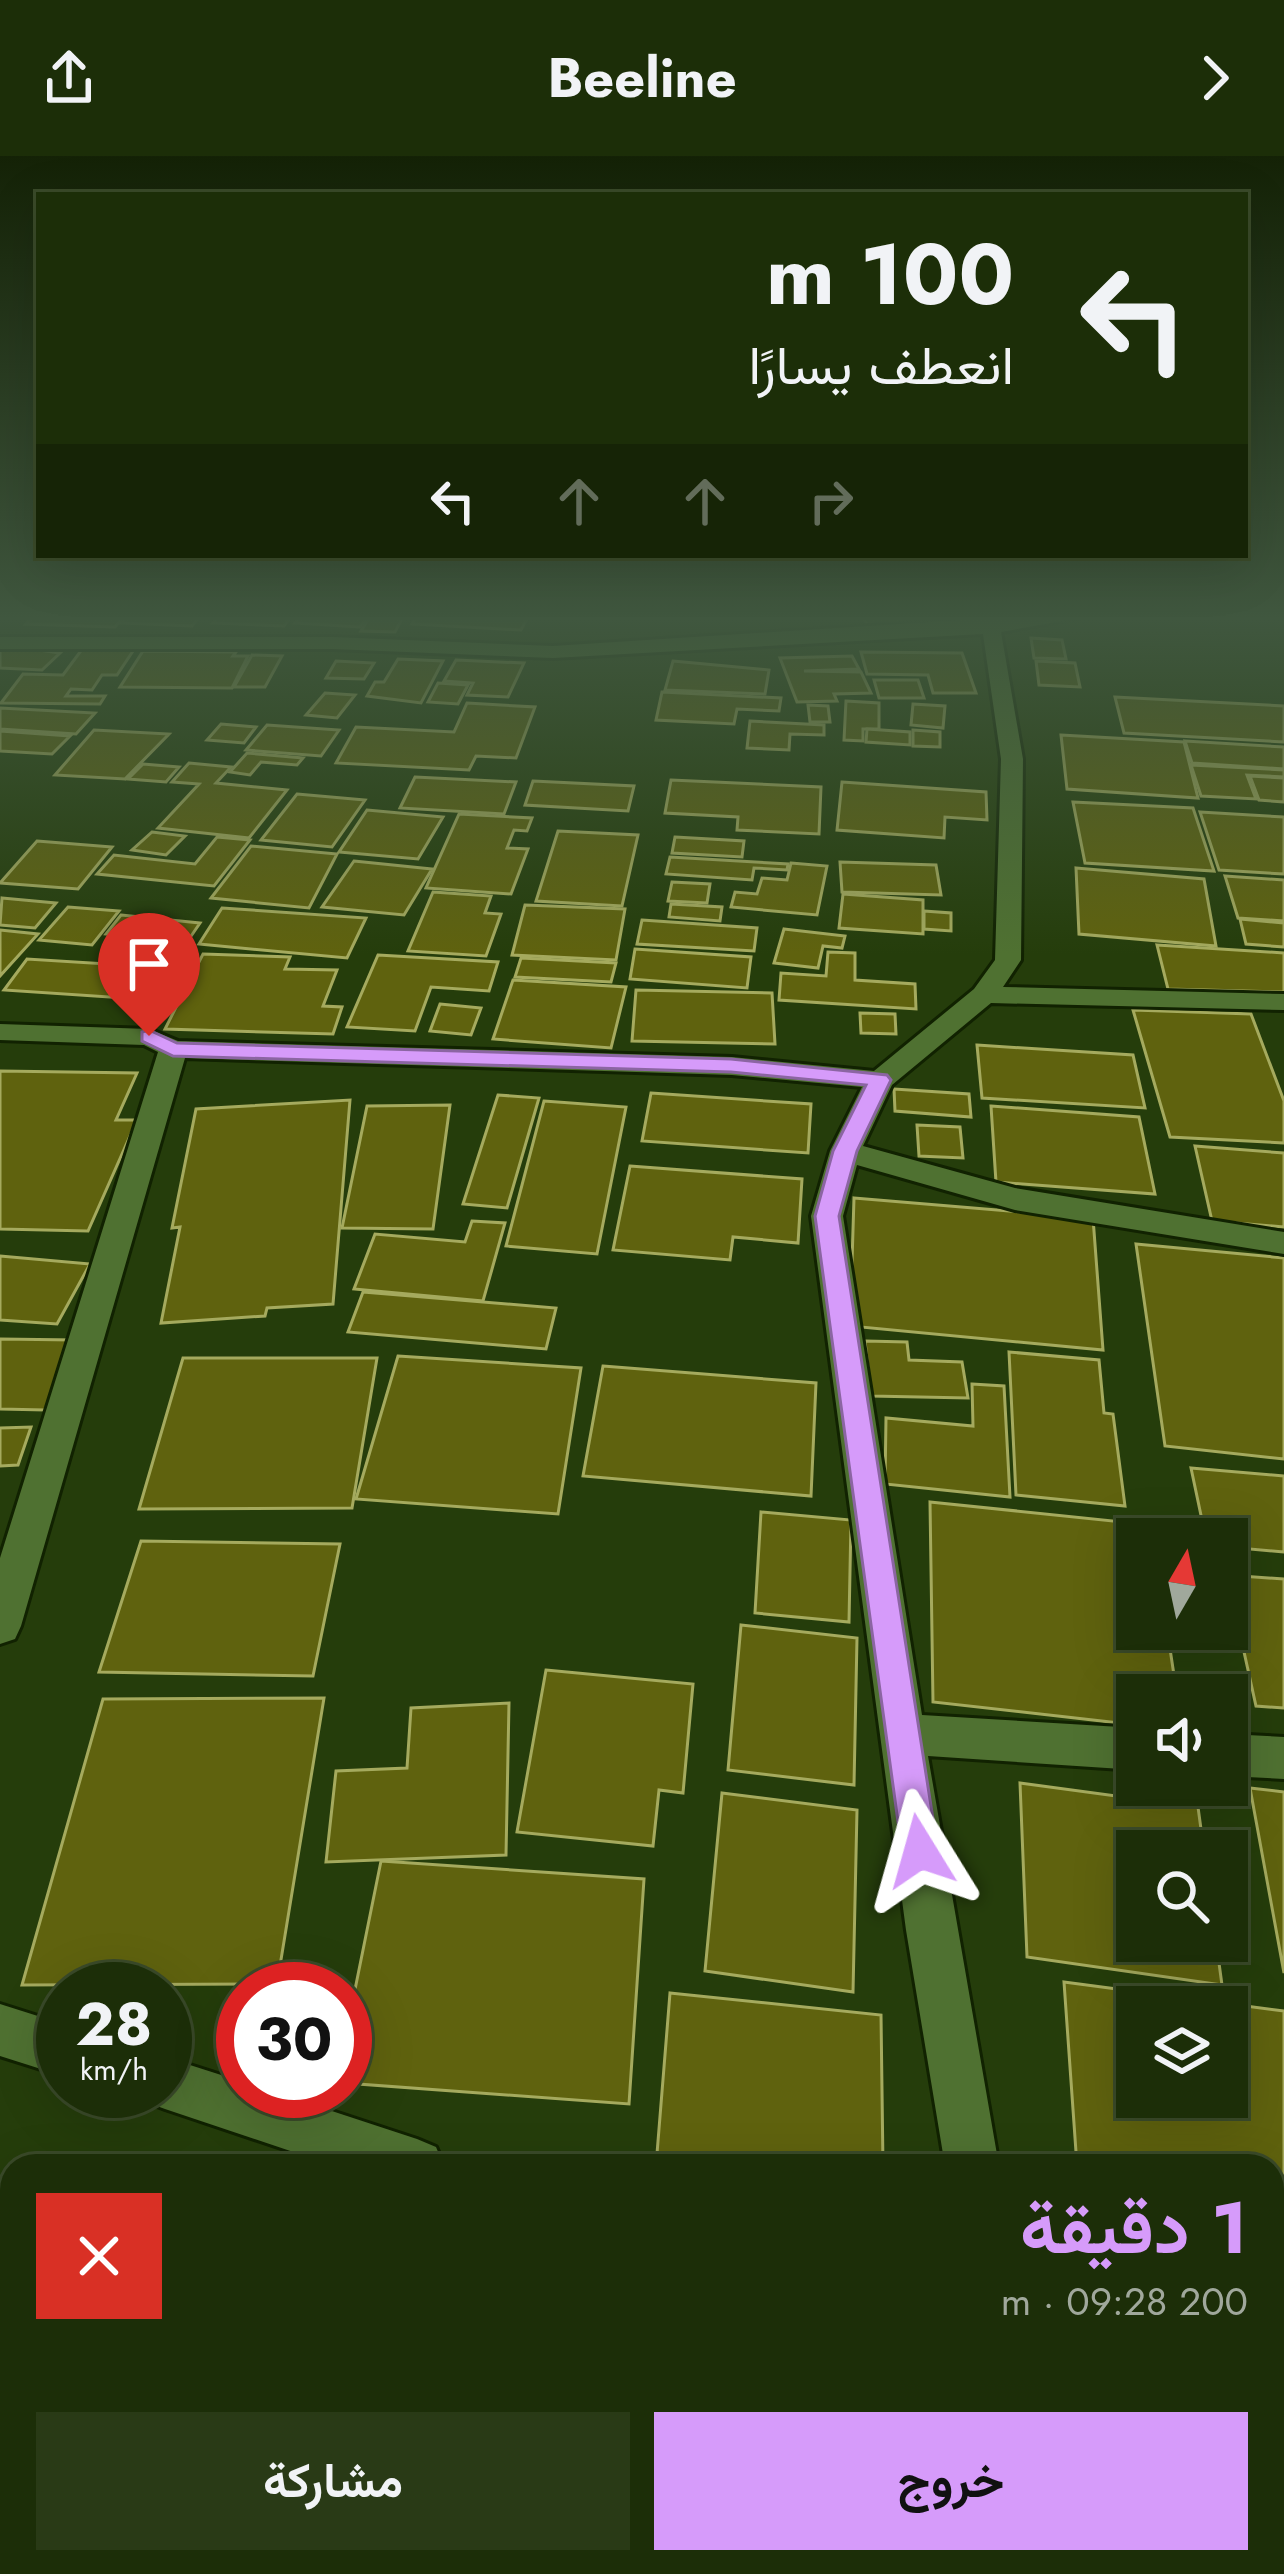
<!DOCTYPE html>
<html lang="ar">
<meta charset="utf-8">
<style>
body{margin:0;font-family:Jost,Vazirmatn,sans-serif;background:#293a16;color:#f1f3f6;direction:rtl;height:100vh;display:flex;flex-direction:column;font-size:45px;white-space:nowrap}
*{box-sizing:border-box;margin:0}
p{font-size:39px;color:#a0a89c}
.icon{flex:none;width:66px;height:66px;fill:none;stroke:currentColor;stroke-width:2;stroke-linecap:round;stroke-linejoin:round}
.map{position:relative;flex:1;overflow:hidden;direction:ltr}
.panel{position:absolute;left:0px;top:1998px;width:1284px;height:420px;display:flex;flex-direction:column;background:#1c2e08;border-radius:36px 36px 0 0;box-shadow:0 12px 48px #0002,0 0 0 3px #3a4a29;direction:rtl}
.panel>*{flex:none}
.guide{position:absolute;left:36px;top:36px;width:1212px;height:366px;border-radius:0px;box-shadow:0 12px 48px #0002,0 0 0 3px #3a4a29;direction:rtl;background:#1c2e08;color:#f1f3f6;overflow:hidden}
.needle{width:78px;rotate:9deg}
.fabs{position:absolute;left:1116px;top:1362px;display:grid;gap:24px}
.fabs a{display:grid;place-items:center;width:132px;height:132px;border-radius:0px;background:#1c2e08;box-shadow:0 12px 48px #0002,0 0 0 3px #3a4a29;font-size:60px}
.speed{position:absolute;left:36px;top:1806px;display:flex;gap:24px;font-size:60px;font-weight:700;text-align:center}
.speed>*{display:grid;place-content:center;width:156px;height:156px;border-radius:50%;background:#1c2e08;box-shadow:0 12px 48px #0002,0 0 0 3px #3a4a29;line-height:1}
.speed small{font-size:30px;font-weight:400}
.speed .limit{border:18px solid #d22;background:#fff;color:#111}
.pin{position:absolute;display:grid;place-items:center;width:102px;height:102px;color:#fff;margin:-123px -51px;border-radius:50% 50% 50% 0;rotate:-45deg;box-shadow:0 0 12px #0007}
.pin .icon{rotate:45deg}
.me{position:absolute;width:132px;margin:-66px;rotate:352deg;stroke-linejoin:round;filter:drop-shadow(0 0 9px #0008)}
.turn{display:flex;align-items:center;gap:42px;height:252px;padding:0 36px;font-size:54px}
.turn .icon{width:156px;height:156px;stroke-width:2.5}
.turn b{display:block;font-size:84px;line-height:102px}
.lanes{display:flex;align-items:center;height:114px;padding:0 36px;background:#0003;justify-content:center;gap:60px;direction:ltr}
.lanes .off{opacity:.35}
.round{display:grid;place-items:center;flex:none;width:126px;height:126px;border-radius:0px;background:#293a16}
.headline{display:flex;align-items:center;justify-content:space-between;height:204px;padding:0 36px}
h1{font-size:72px;font-weight:700;line-height:90px;color:#d69bfa}
.primary-button{display:flex;gap:24px;margin-top:auto;padding:24px 36px}
.primary-button a{flex:1;height:138px;border-radius:0px;background:#d69bfa;color:#111;font-size:48px;font-weight:700;line-height:138px;text-align:center}
.primary-button a+a{background:#293a16;color:#f1f3f6}
header{display:flex;justify-content:space-between;align-items:center;height:156px;padding:0 36px;background:#1c2e08;font-size:54px;font-weight:700}
.map>svg:first-child{display:block}
</style>
<header><svg class="icon" aria-label="forward" viewBox="0 0 24 24"><path d="M9 5l7 7-7 7"/></svg>Beeline<svg class="icon" aria-label="share" viewBox="0 0 24 24"><path d="M12 15V3M7 8l5-5 5 5M5 13v7h14v-7"/></svg></header>
<div class="map">
<svg width="1284" height="2418" viewBox="0 0 1284 2418">
<rect width="100%" height="100%" fill="#253d0b"/>
<g fill="#5f620e" stroke="#a5aa5e" stroke-width="3" fill-rule="evenodd">
<path d="M34,459h91l-10,12 -89,-3z"/>
<path d="M128,459h73l-9,11 -71,-3z"/>
<path d="M220,459h72l-8,11 -71,-3z"/>
<path d="M302,459h67l-9,12 -65,-4z"/>
<path d="M371,459h33l-9,17 -34,-1z"/>
<path d="M418,459h111l-8,15 -109,-6z"/>
<path d="M860,459h116l1,1 -108,10z"/>
<path d="M1031,482l31,2 4,19 -32,-1z"/>
<path d="M0,491l32,2 28,4 -18,17 -42,-2z"/>
<path d="M83,492h52l-18,27h-15l-10,15 -21,-1 -5,7h39l-5,8 -99,-1 22,-29 40,1z"/>
<path d="M143,495l93,1 -3,4h15l-16,32 -112,-1z"/>
<path d="M861,496l101,1 14,40h-43l-5,-18 -61,-1z"/>
<path d="M252,499l30,1 -17,31h-31z"/>
<path d="M852,500l7,13 -55,2 57,1 10,21 -37,1 3,7 -40,1 -17,-44z"/>
<path d="M398,503l45,2 -22,42 -54,-7 8,-14h9z"/>
<path d="M456,504l68,3 -16,34 -41,-2 6,-12 -29,-2z"/>
<path d="M336,505l38,2 -10,16 -38,-1z"/>
<path d="M673,505l96,9 -4,24 -100,-4z"/>
<path d="M1036,505l39,2 5,24 -41,-2z"/>
<path d="M874,524h44l6,18h-45z"/>
<path d="M438,527l30,2 -10,19 -30,-2z"/>
<path d="M662,536l119,6 -2,13 -42,-2 -3,15 -78,-4z"/>
<path d="M325,537l30,2 -18,23 -31,-3z"/>
<path d="M1115,541l169,9v36l-160,-9z"/>
<path d="M846,545l33,2v26h-16v12l-19,-1z"/>
<path d="M467,547l68,4 -19,51 -40,-2 -7,14 -133,-7 20,-36 98,5z"/>
<path d="M913,548l32,2 -2,22 -32,-3z"/>
<path d="M808,549l20,1 2,16h-20z"/>
<path d="M0,552l95,5 -19,21 -76,-5z"/>
<path d="M750,565l74,4v10l-34,-1 -1,16 -42,-2z"/>
<path d="M221,568l35,3 -12,16 -37,-3z"/>
<path d="M267,569l72,5 -18,26 -75,-6z"/>
<path d="M867,573l43,3v13l-44,-3z"/>
<path d="M94,574l75,4 -44,45 -70,-4z"/>
<path d="M913,574l27,2v15l-27,-1z"/>
<path d="M0,575l70,5 -18,18 -52,-3z"/>
<path d="M1061,579l123,7 14,56 -131,-9z"/>
<path d="M1185,585l99,6v22l-92,-6z"/>
<path d="M247,597l56,5 -6,7 -36,-3 -11,13 -20,-3z"/>
<path d="M189,607l42,4 -15,16 71,7 -38,48 -91,-10 41,-44 -27,-2z"/>
<path d="M143,608l36,3 -13,15 -38,-3z"/>
<path d="M1191,609l93,5v7l-37,-2 9,24 -55,-3z"/>
<path d="M1250,620l34,2v24l-25,-2z"/>
<path d="M415,621l101,5 -12,32 -104,-6z"/>
<path d="M671,624l150,7 -2,47 -82,-4 1,-13 -73,-4z"/>
<path d="M533,625l101,5 -6,25 -103,-6z"/>
<path d="M842,626l144,10 1,28 -42,-3 -1,21 -107,-8z"/>
<path d="M297,638l68,6 -33,47 -71,-7z"/>
<path d="M1073,646l120,6 21,63 -129,-8z"/>
<path d="M367,654l76,7 -25,42 -79,-7z"/>
<path d="M1200,656l84,5v57l-65,-4z"/>
<path d="M459,658l73,4 -5,13 -13,-1 -7,18 21,1 -17,45 -85,-6z"/>
<path d="M558,675l80,4 -16,71 -86,-5z"/>
<path d="M152,676l33,4 -19,19 -34,-5z"/>
<path d="M217,681l33,3 -36,46 -117,-12 17,-19 81,9z"/>
<path d="M675,681l69,4 -2,16 -70,-4z"/>
<path d="M37,685l75,6 -34,42 -78,-6z"/>
<path d="M251,690l86,8 -28,54 -98,-10z"/>
<path d="M670,701l118,7 -1,6 -33,-2 -2,12 -86,-6z"/>
<path d="M354,705l78,8 -28,46 -82,-8z"/>
<path d="M840,706l96,3 5,30 -99,-3z"/>
<path d="M791,707l36,3 -10,49 -86,-8 4,-15 22,2 5,-16 25,2z"/>
<path d="M1076,712l128,11 12,67 -137,-12z"/>
<path d="M1225,720l59,4v41l-46,-3z"/>
<path d="M672,726l38,2 -3,19 -39,-2z"/>
<path d="M433,736l58,4 -6,17 16,1 -15,42 -78,-5z"/>
<path d="M843,738l80,6v34l-84,-6z"/>
<path d="M2,742l54,5 -21,25 -35,-3z"/>
<path d="M671,748l51,3 -2,14 -51,-4z"/>
<path d="M525,749l100,4 -9,51 -104,-5z"/>
<path d="M68,751l51,4 -27,34 -53,-5z"/>
<path d="M222,752l144,10 -19,40 -148,-14z"/>
<path d="M924,755l27,2v18l-27,-2z"/>
<path d="M121,759l79,8 -13,19 -81,-8z"/>
<path d="M1240,763l44,4v24l-38,-3z"/>
<path d="M642,764l115,8 -3,23 -117,-7z"/>
<path d="M784,773l61,7 -3,12 -19,-2 -5,22 -44,-5z"/>
<path d="M0,774l38,4 -38,42z"/>
<path d="M1157,789l127,8v39l-116,-3z"/>
<path d="M635,793l116,8 -4,31 -117,-9z"/>
<path d="M116,795l38,2 -30,45 -120,-8 23,-31 80,5z"/>
<path d="M828,796l27,1v27l60,4 1,25 -137,-9 2,-27 45,3z"/>
<path d="M203,798l87,3 -5,12 52,1 -14,36 19,1 -9,27 -168,-5z"/>
<path d="M378,799l120,7 -9,29 -58,-4 -16,44 -68,-4z"/>
<path d="M521,802l95,5 -5,19 -96,-5z"/>
<path d="M513,824l113,7 -15,61 -118,-9z"/>
<path d="M636,834l136,3 3,51 -143,-3z"/>
<path d="M440,848l41,4 -10,27 -41,-4z"/>
<path d="M1133,854l118,4 33,87v42l-114,-6z"/>
<path d="M860,857l35,1 1,20 -35,-1z"/>
<path d="M977,889l156,10 12,53 -163,-10z"/>
<path d="M0,915l137,2 -21,47h21l-49,111 -88,-2z"/>
<path d="M894,933l75,5 2,23 -76,-6z"/>
<path d="M651,937l160,11 -3,49 -166,-12z"/>
<path d="M498,939l41,3 -32,110 -44,-4z"/>
<path d="M350,944l-17,204 -66,4 -2,8 -104,7 19,-96 -8,1 24,-119z"/>
<path d="M544,945l82,6 -29,147 -91,-8z"/>
<path d="M450,949l-17,124 -91,-1 25,-122z"/>
<path d="M991,950l148,11 16,77 -159,-12z"/>
<path d="M917,969l43,2 3,31 -44,-2z"/>
<path d="M1195,990l89,7v74l-72,-6z"/>
<path d="M630,1010l172,13 -4,64 -65,-6 -3,23 -117,-10z"/>
<path d="M854,1042l239,20 10,132 -253,-24z"/>
<path d="M472,1065l33,2 -22,78 -129,-12 21,-55 90,8z"/>
<path d="M1136,1088l148,14v201l-119,-13z"/>
<path d="M0,1100l90,8 -33,60 -57,-4z"/>
<path d="M363,1136l193,16 -10,41 -198,-17z"/>
<path d="M0,1183l74,1 -29,70 -45,-1z"/>
<path d="M865,1185l42,1 2,18 53,2 6,36 -97,-2z"/>
<path d="M1009,1196l90,8 5,53 9,1 12,92 -109,-11z"/>
<path d="M398,1200l183,12 -23,146 -202,-15z"/>
<path d="M183,1202h194l-25,150 -213,1z"/>
<path d="M603,1210l213,17 -5,113 -228,-20z"/>
<path d="M972,1228l32,2 6,111 -125,-13 1,-66 87,8z"/>
<path d="M31,1271l-13,38 -18,1v-38z"/>
<path d="M1191,1312l93,8v76l-57,-5v-8h-21z"/>
<path d="M930,1346l222,23 2,14h-17v90h30l10,66h-40v30l-204,-23z"/>
<path d="M761,1356l90,8 -2,102 -94,-9z"/>
<path d="M141,1385l199,3 -27,132 -214,-4z"/>
<path d="M1227,1419l57,4v129l-28,-2z"/>
<path d="M741,1469l116,13 -3,147 -126,-15z"/>
<path d="M546,1514l147,14 -10,109 -24,-3 -6,56 -136,-14z"/>
<path d="M324,1542l-47,286 -255,1 81,-286z"/>
<path d="M509,1547l-3,152 -180,7 10,-91 71,-3 4,-60z"/>
<path d="M1020,1627l178,24 6,44h-67v90h79l6,44 -195,-28z"/>
<path d="M1250,1632l34,4v181z"/>
<path d="M722,1637l135,17 -4,182 -148,-21z"/>
<path d="M381,1705l263,18 -15,225 -284,-21v-44z"/>
<path d="M1064,1826l220,29v244l-12,-2v-87h-195zM1137,1851h90v90h-90z"/>
<path d="M670,1837l211,22 2,151h-227z"/>
<path d="M0,2171h12v235h156l-1,12h-167z"/>
<path d="M188,2406h222l-1,12h-223z"/>
<path d="M422,2406h249l1,12h-251z"/>
</g>
<g fill="none" stroke-linecap="round" stroke-linejoin="round">
<defs>
<g id="street">
<path d="M1042,459h53l-94,17 22,127 -2,201 -18,27 281,7v16l-293,-7 -99,82 -29,61 152,42 269,44v22l-269,-44 -158,-45 -14,51 79,499 215,13v42l-209,-14 71,410h-54l-39,-236 -95,-714 19,-65 32,-64 -130,-12 -547,-17 -164,568 -6,13 -15,5v-86l158,-506 -14,-7 -144,-5v-16l149,5 29,12 554,16 142,14 100,-82 21,-29 6,-201 -18,-125 -430,24 -220,-9h-333v-12h333l220,9z"/>
<path d="M1227,1578l57,3v42l-57,-3z"/>
<path d="M0,1848l63,20v52l-63,-20z"/>
<path d="M165,1901l78,25v9h28l146,48 19,8 8,19h-109l-170,-57 -19,-7 -4,-11h23z"/>
<path d="M1272,2157l12,1v60l-12,-1z"/>
<path d="M1033,2406h64l3,12h-64z"/>
</g>
</defs>
<use href="#street" stroke="#112201" stroke-width="6"/>
<use href="#street" fill="#4f7131" fill-rule="evenodd"/>
</g>
<linearGradient id="sky" x2="0" y2="1"><stop stop-color="#142206"/><stop offset="0.58" stop-color="#40573f"/><stop offset="1" stop-color="#40573f" stop-opacity="0"/></linearGradient>
<rect width="1284" height="798" fill="url(#sky)"/>
<path fill="#d69bfa" stroke="#8b65a2" stroke-width="3" d="M149,874l28,13 554,16 156,16 4,5 -34,71 -18,65 99,635 -5,13 -13,5 -13,-5 -5,-13 -87,-635 18,-65 33,-66 -135,-13 -558,-16 -31,-15v-9z"/>
</svg>
<div class="fabs">
<a><svg class="needle" viewBox="-14 -14 28 28"><path d="M0-13l5 13h-10z" fill="#e53935"/><path d="M0 13l5-13h-10z" fill="#a0a89c"/></svg></a>
<a><svg class="icon" aria-label="sound" viewBox="0 0 24 24"><path d="M4 9h4l5-4v14l-5-4H4zM17 9q2 3 0 6"/></svg></a>
<a><svg class="icon" aria-label="search" viewBox="0 0 24 24"><circle cx="10" cy="10" r="6"/><path d="M15 15l6 6"/></svg></a>
<a><svg class="icon" aria-label="layers" viewBox="0 0 24 24"><path d="M12 4l9 5-9 5-9-5zM3 14l9 5 9-5"/></svg></a>
</div>
<div class="speed"><div>28<small>km/h</small></div><div class="limit">30</div></div>
<div class="pin" style="left:149px;top:880px;background:#d93025"><svg class="icon" aria-label="arrive" viewBox="0 0 24 24"><path d="M6 21V4h12l-3 4 3 4H6"/></svg></div>
<svg class="me" style="left:920px;top:1695px" viewBox="-20 -20 40 40"><path d="M0-17L14 15 0 8-14 15z" fill="#d69bfa" stroke="#fff" stroke-width="4"/></svg>
<div class="guide">
<div class="turn"><svg class="icon" aria-label="left" viewBox="0 0 24 24"><path d="M17 20v-9H6M10 6l-5 5 5 5"/></svg><div><b>100 m</b>انعطف يسارًا</div></div>
<div class="lanes"><svg class="icon" aria-label="left" viewBox="0 0 24 24"><path d="M17 20v-9H6M10 6l-5 5 5 5"/></svg><svg class="icon off" aria-label="ahead" viewBox="0 0 24 24"><path d="M12 20V5M6 11l6-6 6 6"/></svg><svg class="icon off" aria-label="ahead" viewBox="0 0 24 24"><path d="M12 20V5M6 11l6-6 6 6"/></svg><svg class="icon off" aria-label="right" viewBox="0 0 24 24"><path d="M7 20v-9h11M14 6l5 5-5 5"/></svg></div>
</div>
<section class="panel">
<div class="headline"><div><h1>1 دقيقة</h1><p>200 m · 09:28</p></div><a class="round" style="background:#d93025;color:#fff"><svg class="icon" aria-label="close" viewBox="0 0 24 24"><path d="M6 6l12 12M18 6L6 18"/></svg></a></div>
<div class="primary-button"><a>خروج</a><a>مشاركة</a></div>
</section>
</div>
